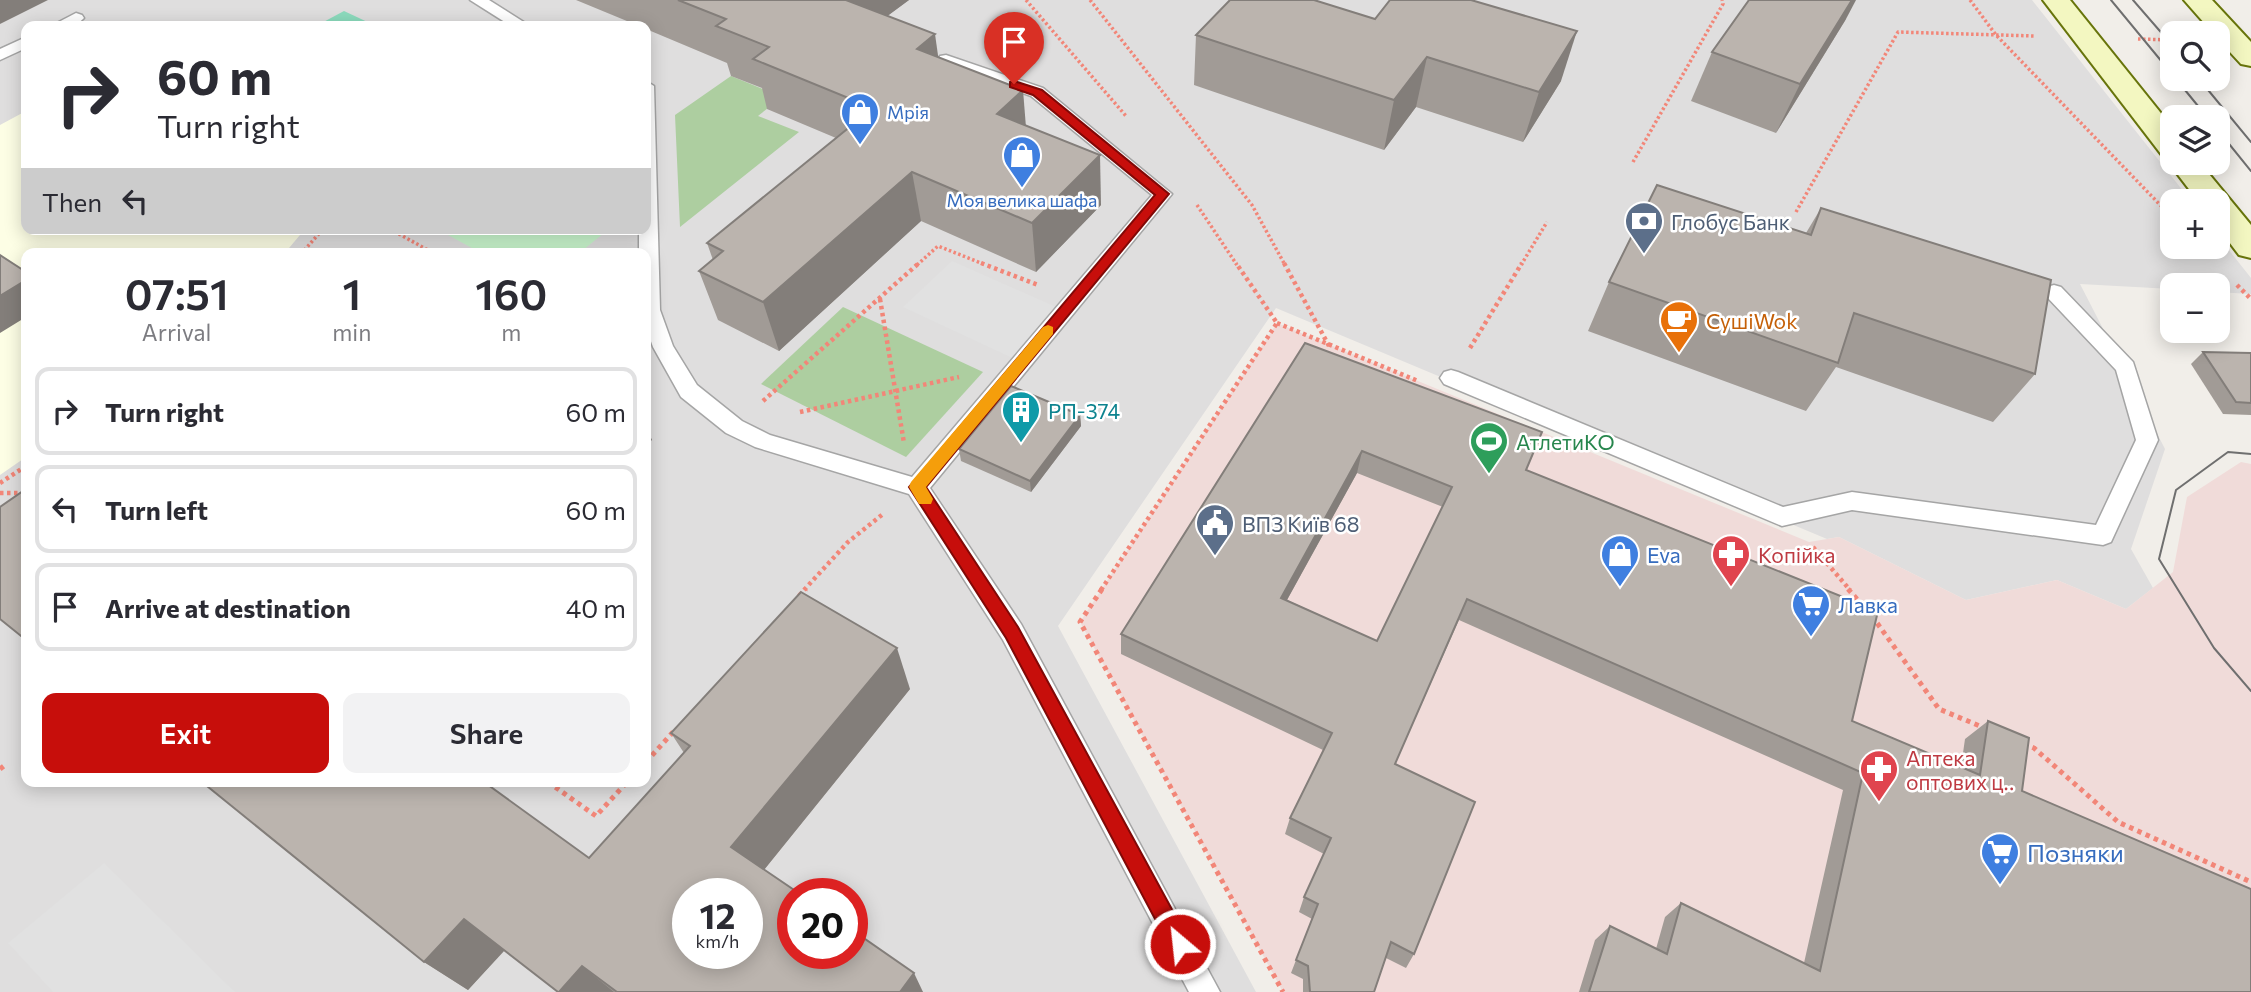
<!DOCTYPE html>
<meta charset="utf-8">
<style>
body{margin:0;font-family:Commissioner,sans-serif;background:#f2f2f3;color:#2b2b33;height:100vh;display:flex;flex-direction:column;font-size:26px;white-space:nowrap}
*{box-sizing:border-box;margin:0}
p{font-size:23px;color:#7c7c81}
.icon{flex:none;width:38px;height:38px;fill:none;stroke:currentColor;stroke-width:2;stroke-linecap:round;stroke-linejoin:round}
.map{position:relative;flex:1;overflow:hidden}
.panel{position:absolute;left:21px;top:248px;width:630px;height:539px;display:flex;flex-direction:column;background:#fff;border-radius:14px;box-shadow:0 4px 18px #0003}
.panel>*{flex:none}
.top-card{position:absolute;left:21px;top:21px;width:630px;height:214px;border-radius:14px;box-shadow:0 4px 18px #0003;background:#fff;color:#2b2b33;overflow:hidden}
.buttons{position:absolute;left:2160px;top:21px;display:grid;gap:14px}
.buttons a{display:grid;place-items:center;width:70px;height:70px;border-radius:14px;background:#fff;box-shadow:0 4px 18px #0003;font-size:35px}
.speed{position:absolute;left:672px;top:878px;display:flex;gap:14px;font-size:35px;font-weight:700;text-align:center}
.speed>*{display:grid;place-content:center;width:91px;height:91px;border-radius:50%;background:#fff;box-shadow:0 4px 18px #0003;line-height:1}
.speed small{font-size:18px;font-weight:400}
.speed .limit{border:10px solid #d22;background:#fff;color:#111}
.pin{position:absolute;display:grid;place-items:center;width:60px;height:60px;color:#fff;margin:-72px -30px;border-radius:50% 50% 50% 0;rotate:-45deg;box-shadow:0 0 7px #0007}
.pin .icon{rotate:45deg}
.me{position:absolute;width:77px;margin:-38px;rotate:332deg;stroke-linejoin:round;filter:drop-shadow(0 0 5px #0008)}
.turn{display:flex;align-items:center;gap:24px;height:147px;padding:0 21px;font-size:32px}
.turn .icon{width:91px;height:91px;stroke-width:2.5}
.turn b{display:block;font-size:49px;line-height:60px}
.then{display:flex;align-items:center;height:66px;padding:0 21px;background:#0003;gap:14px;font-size:26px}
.eta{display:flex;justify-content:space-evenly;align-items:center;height:119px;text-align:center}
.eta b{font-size:42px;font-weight:600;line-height:49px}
.primary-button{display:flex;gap:14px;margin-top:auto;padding:14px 21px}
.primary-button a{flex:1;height:80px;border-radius:14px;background:#c70e0b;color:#fff;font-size:28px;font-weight:600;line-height:80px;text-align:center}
.primary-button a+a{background:#f2f2f3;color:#2b2b33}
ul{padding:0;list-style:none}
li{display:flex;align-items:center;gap:21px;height:88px;margin:0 14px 10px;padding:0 7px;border:4px solid #e1e1e2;border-radius:14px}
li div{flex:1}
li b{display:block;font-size:26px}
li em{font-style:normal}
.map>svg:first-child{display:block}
</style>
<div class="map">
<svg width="2251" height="992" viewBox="0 0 2251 992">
<rect width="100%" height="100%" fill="#f1eee9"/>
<path fill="#dfdede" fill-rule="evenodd" d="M0,0h2032l159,201h-19v46h45v-12l34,43v16l-34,-2v-7h-45v4l-92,-5 85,165 -34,100 22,39 -27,21 -69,-29 -91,20 -127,-63 -12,2 -551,-231 -218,318 198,366h-1256zM26,26h620v203h-620zM26,254h620v528h-620zM688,894h59v60h-59zM793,894h59v60h-59z"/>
<path fill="#f0dbd9" d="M1277,323l532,219 30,-5 127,63 91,-20 69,29 47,-37 14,-75 54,-35 10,2v528h-968l-203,-370z"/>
<path fill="#fdfee5" d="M26,111v118h279l-21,25h-258v203l-26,18v-350z"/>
<g fill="#adcea0">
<path d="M731,76l51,21 -24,19 41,16 -119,95 -5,-112z"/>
<path d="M843,307l140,65 -77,85 -145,-73z"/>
</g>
<path fill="#caf7ce" d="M437,229h172l-31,25h-95z"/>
<path fill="#8cdbbd" d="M344,11l32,15h-60z"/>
<g fill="#e1e1e1">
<path d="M952,261l113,50 -44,51 -118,-55z"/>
<path d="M104,863l131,129h-182l-45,-49z"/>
</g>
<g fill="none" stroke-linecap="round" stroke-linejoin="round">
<defs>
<g id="lane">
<path d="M470,0h19l41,26h-19z"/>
<path d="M76,13l6,2 2,3c-9,10 -21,9 -33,8z"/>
<path d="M26,37v11l-26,12v-11z"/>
<path d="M946,55l97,33 129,106 -242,294 91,136 199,368h-31l-186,-352 -94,-146 -154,-47 -29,-14 -45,-36 -28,-50 -7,-20v-73h-7v-25h7v-148l8,5 6,224 13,36 24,39 45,36 28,14 142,42 240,-282 -121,-99 -91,-32 -2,-4 2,-4z"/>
<path d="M2054,285l7,2 72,75 25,78 -47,102 -8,3 -251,-35 -70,16 -338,-142 -4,-6 4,-6 7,-2 7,2 325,135 69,-15 244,33 40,-85 -20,-70 -69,-73 -3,-5 3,-5z"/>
</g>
<g id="secondary">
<path d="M2043,0h27l102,127v29l-11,-2z"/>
<path d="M2184,0h28l39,42v24l-10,-2 -24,-26v-5h-4z"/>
<path d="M2172,158v5h28l51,62v33l-12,-3 -22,-29v-25h-19l-29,-38z"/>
</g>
</defs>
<use href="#lane" stroke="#a5a5a5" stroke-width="3"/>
<use href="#secondary" stroke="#68750b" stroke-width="4"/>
<g stroke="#f28678" stroke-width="3.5" stroke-dasharray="2.5 2.5" stroke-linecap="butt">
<path d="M1026,0l100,116"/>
<path d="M1090,0l162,205 33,60"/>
<path d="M1970,0l26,35 171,177"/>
<path d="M2138,39l34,1"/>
<path d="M1633,162l90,-158 -1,-4"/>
<path d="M1197,205l40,60"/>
<path d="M1796,212l102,-180 136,4"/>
<path d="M390,229l45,25"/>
<path d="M301,254l22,-25"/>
<path d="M917,265l21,-19 48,19"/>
<path d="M1521,265l26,-43"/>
</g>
<g stroke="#f28678" stroke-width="4.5" stroke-dasharray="3.5 3.5" stroke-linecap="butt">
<path d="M981,263l57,22"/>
<path d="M1284,263l45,83"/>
<path d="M2237,285l14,14"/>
<path d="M880,299l24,144"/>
<path d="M1277,323l141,58"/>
<path d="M1470,348l52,-85"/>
<path d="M763,401l156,-138"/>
<path d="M800,412l159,-35"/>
<path d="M0,483l26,-17"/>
<path d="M0,493h26"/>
<path d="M1813,547l37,43"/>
<path d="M804,590l44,-48 35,-28"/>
<path d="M1101,590l176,-267 -41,-60"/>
</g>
<g stroke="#f28678" stroke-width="5" stroke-dasharray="4.5 4.5" stroke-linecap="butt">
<path d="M1102,589l-22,33 203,370"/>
<path d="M1848,589l16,18"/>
<path d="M799,596l7,-7"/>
<path d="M1872,616l67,93 48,20"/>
<path d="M2024,744l10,4 84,74 133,60"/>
<path d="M646,762l28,-31"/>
<path d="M0,769l5,-4"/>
<path d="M548,782l48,34 31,-34"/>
</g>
<use href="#lane" fill="#fff" fill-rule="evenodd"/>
<use href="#secondary" fill="#f3f7c1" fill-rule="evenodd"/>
<g stroke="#6f6f6f" stroke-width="2">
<path d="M2111,0l61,74"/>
<path d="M2133,0l39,45"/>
<path d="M2176,79l31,38"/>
<path d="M2199,79l52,63"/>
<path d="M2217,129l34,42"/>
<path d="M2251,454l-23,-2 -52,38 -17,69 55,89 37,43"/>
</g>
</g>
<g fill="#a19b96" fill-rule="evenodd">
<path d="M576,0h333l-22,16 51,41 88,68 75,80 -65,67 -115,-51 -142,130 -61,-31 -19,-49 14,-11 -6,-17 129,-105 -69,-29 -5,-21 -31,-12 -4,-13 -81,-34v-3h-7z"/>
<path d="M1230,0l331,81 -38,61 -107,-35 -32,43 -190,-65 2,-50z"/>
<path d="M1846,19l-70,114 -85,-32 21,-49z"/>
<path d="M1821,208l214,166 -42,48 -157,-55 -30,44 -218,-80 21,-49 197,-49z"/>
<path d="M1305,343l221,127 326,251 109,46 4,-28 23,-18 34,70 229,201h-672l16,-52 15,-14 46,23 9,-32 16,-14 123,60 39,-173 -384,-170 -64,144 19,190 -8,14 -20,-10 -12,34h-71v-13l-12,-6 21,-54 -13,-7 5,-15 20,-43 -39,-20 5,-16 33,-68 -202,-96v-20zM1357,473l86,34 -66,134 -90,-41z"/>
<path d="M2203,352l48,1v62l-28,-1 -32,-50z"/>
<path d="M1080,415l1,11 -50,66 -70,-31 -2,-12z"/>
<path d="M910,689l-146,181 159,122h-365l-54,-42 -36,40 -44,-28 165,-104 95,-105 -13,-20z"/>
</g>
<g fill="#837e7a">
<path d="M0,0h48l-48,24z"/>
<path d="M838,0h71l-62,46z"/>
<path d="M1852,0h4l-10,19 -70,114 24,-49z"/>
<path d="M1577,31l-16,50 -38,61 16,-50z"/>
<path d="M935,34l7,50 -25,-35z"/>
<path d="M1427,57l-11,50 -32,43 10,-50z"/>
<path d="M1023,90l4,50 -30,-26z"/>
<path d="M1100,155l1,50 -65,67 -4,-49z"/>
<path d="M912,172l9,49 -142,130 -16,-49z"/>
<path d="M26,280v37l-26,16v-37z"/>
<path d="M1080,415l1,11 -50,66 -1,-11z"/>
<path d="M646,427l6,13 -6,5z"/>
<path d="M1362,451l-5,22 -80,145 4,-20z"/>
<path d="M897,648l13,41 -155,192 -24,-34z"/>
<path d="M464,919l41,31 -37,40 -44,-28z"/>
<path d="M582,966l32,26h-55z"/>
<path d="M914,973l9,19h-23z"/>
</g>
<g fill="#bbb4ae" stroke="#837e7a" stroke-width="2" fill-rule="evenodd">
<path d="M678,0h168l89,34 -18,15 106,41 -26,24 103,41 -68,68 -120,-51 -149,130 -64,-31 24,-20 -16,-8 166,-135 -120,-49 16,-12 -53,-21 10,-7z"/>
<path d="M1230,0h84l61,19 15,-19h81l106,31 -38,61 -112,-35 -33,43 -198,-65z"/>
<path d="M1749,0h103l-52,84 -88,-32z"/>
<path d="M1657,185l154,50 10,-27 230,72 -16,94 -181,-61 -16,50 -229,-81z"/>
<path d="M0,255l26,17v8l-26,16z"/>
<path d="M1305,343l237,89 -16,38 352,141 -26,110 128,54 8,-54 41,17 -7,53 229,98v103h-662l21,-66 57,28 14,-51 139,68 43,-198 -396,-174 -72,165 80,38 -61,152 -23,-12 -17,50h-64l-2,-26 -12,-6 22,-56 -14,-7 27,-59 -41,-20 42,-85 -211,-99zM1362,451l90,36 -75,154 -96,-43z"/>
<path d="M2203,352l48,1v50l-15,-1z"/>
<path d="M1011,386l69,29 -50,66 -71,-32z"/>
<path d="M26,489v151l-26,-21v-112z"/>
<path d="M801,592l96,56 -166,199 69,47h-7v60h59v-24l62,43 -14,19h-283l-35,-26 -23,26h-1l-94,-73 -40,43 -222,-180h282l105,76 101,-112 -19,-13zM688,894h59v60h-59z"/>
</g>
<path fill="#c70e0b" stroke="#810907" stroke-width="2" d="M1014,81l28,9 127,104 -243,293 92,140 169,310 3,7 -3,7 -7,3 -8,-3 -166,-313 -97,-151 246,-292 -122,-100 -23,-8v-5z"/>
<path fill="#f59e0b" d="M1048,325l5,2v7l-127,153 7,12 -2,5h-12l-10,-17 2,-5 132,-155z"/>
<defs>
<symbol id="shop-pin" viewBox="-11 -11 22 30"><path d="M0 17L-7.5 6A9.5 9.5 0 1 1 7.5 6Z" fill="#3f7fe0" stroke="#fff"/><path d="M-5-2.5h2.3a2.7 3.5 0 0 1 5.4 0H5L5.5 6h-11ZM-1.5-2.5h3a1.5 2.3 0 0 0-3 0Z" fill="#fff"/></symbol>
<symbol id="bank-pin" viewBox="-11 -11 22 30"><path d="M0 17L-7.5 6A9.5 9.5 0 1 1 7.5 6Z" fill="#5c6f8a" stroke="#fff"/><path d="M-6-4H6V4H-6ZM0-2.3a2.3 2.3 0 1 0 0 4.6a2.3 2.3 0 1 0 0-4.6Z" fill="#fff"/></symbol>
<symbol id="cafe-pin" viewBox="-11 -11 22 30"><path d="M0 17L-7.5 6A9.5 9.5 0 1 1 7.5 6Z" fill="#e8710a" stroke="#fff"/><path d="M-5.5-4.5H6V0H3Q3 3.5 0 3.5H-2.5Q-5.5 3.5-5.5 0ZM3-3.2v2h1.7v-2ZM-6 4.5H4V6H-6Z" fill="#fff"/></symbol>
<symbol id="building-pin" viewBox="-11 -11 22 30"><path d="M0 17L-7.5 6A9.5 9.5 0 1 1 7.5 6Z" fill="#0f9aa8" stroke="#fff"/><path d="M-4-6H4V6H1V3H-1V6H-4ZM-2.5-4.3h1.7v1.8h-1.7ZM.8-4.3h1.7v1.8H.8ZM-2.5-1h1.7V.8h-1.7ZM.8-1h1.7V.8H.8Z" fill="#fff"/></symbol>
<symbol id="stadium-pin" viewBox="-11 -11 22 30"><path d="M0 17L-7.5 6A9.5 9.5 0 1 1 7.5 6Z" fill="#2e9e5b" stroke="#fff"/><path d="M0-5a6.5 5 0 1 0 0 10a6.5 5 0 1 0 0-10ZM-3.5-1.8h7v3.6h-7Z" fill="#fff"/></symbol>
<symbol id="civic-pin" viewBox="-11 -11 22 30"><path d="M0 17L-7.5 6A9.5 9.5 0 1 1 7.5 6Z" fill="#5c6f8a" stroke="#fff"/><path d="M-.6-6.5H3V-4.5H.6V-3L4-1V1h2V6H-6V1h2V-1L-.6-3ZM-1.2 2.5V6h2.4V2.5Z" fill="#fff"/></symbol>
<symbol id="pharmacy-pin" viewBox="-11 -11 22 30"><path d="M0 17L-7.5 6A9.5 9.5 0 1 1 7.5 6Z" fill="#e0444e" stroke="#fff"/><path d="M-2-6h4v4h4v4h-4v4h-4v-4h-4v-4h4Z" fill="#fff"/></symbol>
<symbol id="supermarket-pin" viewBox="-11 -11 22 30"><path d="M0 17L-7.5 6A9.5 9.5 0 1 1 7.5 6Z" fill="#3f7fe0" stroke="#fff"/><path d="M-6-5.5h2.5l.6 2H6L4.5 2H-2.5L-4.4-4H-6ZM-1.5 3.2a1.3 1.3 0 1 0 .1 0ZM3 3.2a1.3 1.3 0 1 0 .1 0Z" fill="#fff"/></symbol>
</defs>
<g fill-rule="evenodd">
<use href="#shop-pin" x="838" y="90" width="44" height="60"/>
<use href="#shop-pin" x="1000" y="133" width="44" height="60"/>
<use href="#bank-pin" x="1622" y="199" width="44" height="60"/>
<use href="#cafe-pin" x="1657" y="298" width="44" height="60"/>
<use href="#building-pin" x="999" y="388" width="44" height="60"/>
<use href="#stadium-pin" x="1467" y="419" width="44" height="60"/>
<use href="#civic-pin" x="1193" y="501" width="44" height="60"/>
<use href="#shop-pin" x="1598" y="532" width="44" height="60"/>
<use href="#pharmacy-pin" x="1709" y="532" width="44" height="60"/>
<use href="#supermarket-pin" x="1789" y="582" width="44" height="60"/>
<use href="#pharmacy-pin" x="1857" y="747" width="44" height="60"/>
<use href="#supermarket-pin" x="1978" y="830" width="44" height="60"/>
</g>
<g text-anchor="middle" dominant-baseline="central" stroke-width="5" stroke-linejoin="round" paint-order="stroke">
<g font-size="18" fill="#366cbe" stroke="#fff" text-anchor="start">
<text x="887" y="112">Мрія</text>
<text x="1022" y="200" text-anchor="middle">Моя велика шафа</text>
</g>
<g font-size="21" fill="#4e5e75" stroke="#fff" text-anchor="start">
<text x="1671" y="221">Глобус Банк</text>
<text x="1242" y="523">ВПЗ Київ 68</text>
</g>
<g font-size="21" fill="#c56008" stroke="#fff" text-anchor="start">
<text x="1706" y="320">СушіWok</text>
</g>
<g font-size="21" fill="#0d838f" stroke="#fff" text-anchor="start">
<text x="1048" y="410">РП-374</text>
</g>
<g font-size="21" fill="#27864d" stroke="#fff" text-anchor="start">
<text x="1516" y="441">АтлетиКО</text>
</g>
<g font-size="21" fill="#366cbe" stroke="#fff" text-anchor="start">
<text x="1647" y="554">Eva</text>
<text x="1838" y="604">Лавка</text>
</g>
<g font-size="21" fill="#be3a42" stroke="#fff" text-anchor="start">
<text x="1758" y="554">Копійка</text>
<text x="1906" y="757">Аптека<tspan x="1906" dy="24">оптових ц‥</tspan></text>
</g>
<g font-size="24" fill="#366cbe" stroke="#fff" text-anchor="start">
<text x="2027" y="852">Позняки</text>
</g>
</g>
</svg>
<div class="buttons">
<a><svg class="icon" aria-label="search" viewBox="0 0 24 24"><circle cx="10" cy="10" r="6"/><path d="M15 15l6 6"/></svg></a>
<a><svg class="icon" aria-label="layers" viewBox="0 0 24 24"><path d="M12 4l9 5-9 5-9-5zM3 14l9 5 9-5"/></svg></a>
<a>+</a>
<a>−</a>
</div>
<div class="speed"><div>12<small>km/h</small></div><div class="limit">20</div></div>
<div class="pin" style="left:1014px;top:84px;background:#d93025"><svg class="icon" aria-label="arrive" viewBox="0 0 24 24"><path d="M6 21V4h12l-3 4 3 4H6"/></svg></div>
<svg class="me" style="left:1180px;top:944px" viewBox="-20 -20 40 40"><circle r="17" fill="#c70e0b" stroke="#fff" stroke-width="3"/><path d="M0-11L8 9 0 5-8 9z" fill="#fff"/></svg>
<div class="top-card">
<div class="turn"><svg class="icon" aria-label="right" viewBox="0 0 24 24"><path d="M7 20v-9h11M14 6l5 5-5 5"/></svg><div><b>60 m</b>Turn right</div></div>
<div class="then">Then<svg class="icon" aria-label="left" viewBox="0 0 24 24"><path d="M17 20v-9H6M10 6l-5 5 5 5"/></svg></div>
</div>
<section class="panel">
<div class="eta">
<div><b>07:51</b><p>Arrival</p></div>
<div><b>1</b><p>min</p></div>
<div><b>160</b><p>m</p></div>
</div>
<ul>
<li><svg class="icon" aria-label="right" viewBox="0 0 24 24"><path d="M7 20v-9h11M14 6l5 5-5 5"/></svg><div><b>Turn right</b></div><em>60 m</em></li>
<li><svg class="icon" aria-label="left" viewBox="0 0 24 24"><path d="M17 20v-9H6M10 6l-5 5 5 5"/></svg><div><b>Turn left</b></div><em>60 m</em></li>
<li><svg class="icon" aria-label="arrive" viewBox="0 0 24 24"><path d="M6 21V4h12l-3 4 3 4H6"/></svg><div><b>Arrive at destination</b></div><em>40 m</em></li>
</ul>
<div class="primary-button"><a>Exit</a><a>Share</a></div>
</section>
</div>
